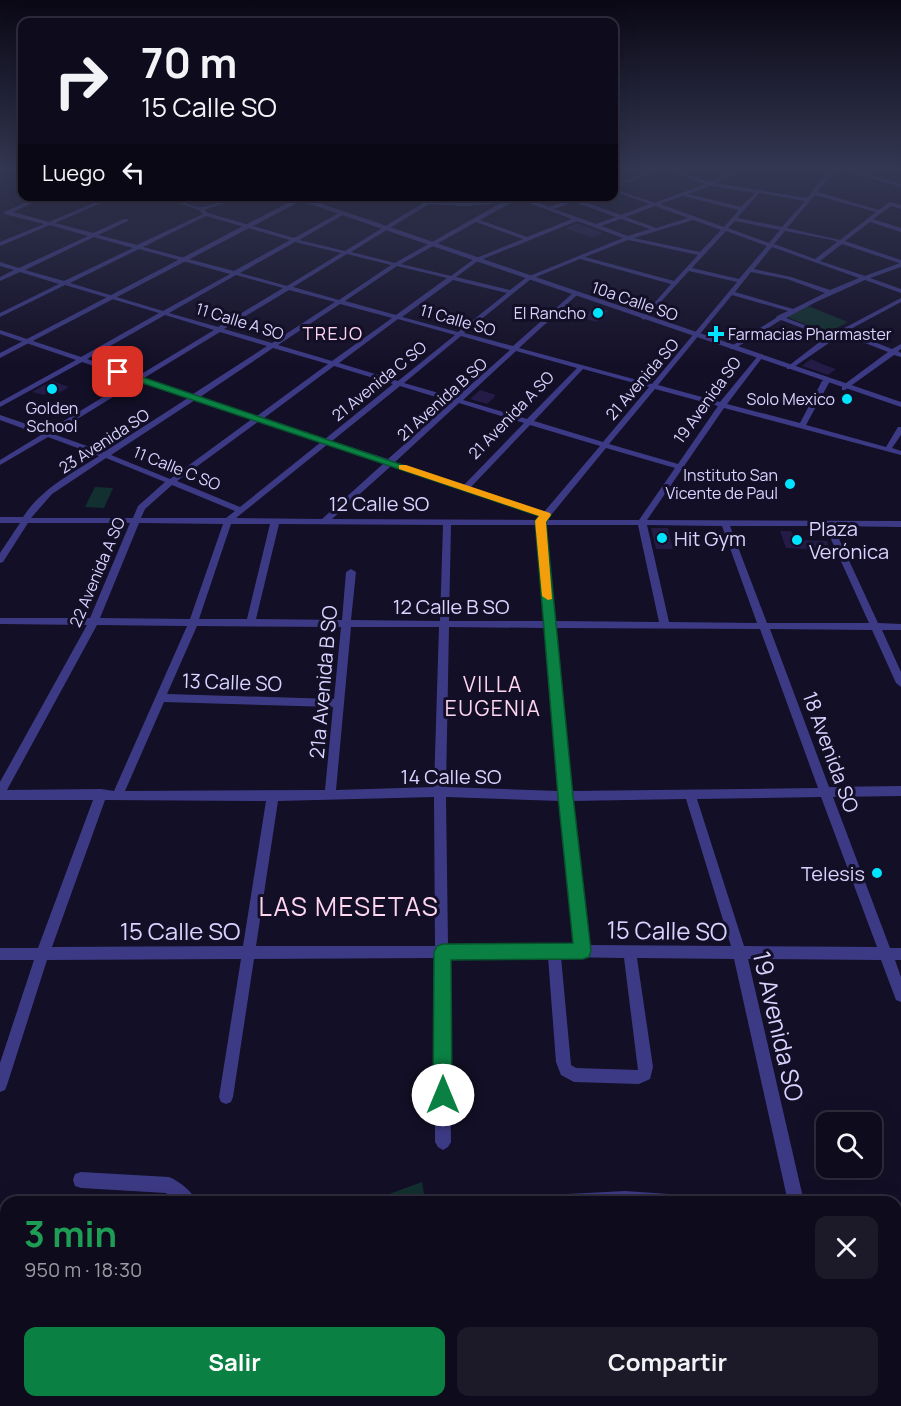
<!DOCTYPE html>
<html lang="es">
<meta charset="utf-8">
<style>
body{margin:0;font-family:Manrope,sans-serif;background:#1c1929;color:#f1f3f6;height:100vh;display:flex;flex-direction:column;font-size:22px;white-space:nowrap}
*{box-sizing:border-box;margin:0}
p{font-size:20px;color:#9b9ba3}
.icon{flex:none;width:33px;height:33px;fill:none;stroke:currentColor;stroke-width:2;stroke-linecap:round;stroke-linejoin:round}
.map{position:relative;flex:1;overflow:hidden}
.sheet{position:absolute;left:0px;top:1196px;width:902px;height:212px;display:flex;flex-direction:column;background:#0e0b1c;border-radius:18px 18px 0 0;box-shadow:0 6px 24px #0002,0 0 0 2px #2e2b3b}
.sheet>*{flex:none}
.guide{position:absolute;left:18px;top:18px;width:600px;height:183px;border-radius:12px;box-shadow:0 6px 24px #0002,0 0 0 2px #2e2b3b;background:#0e0b1c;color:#f1f3f6;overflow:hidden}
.fabs{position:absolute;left:816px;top:1112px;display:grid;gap:12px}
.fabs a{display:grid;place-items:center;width:66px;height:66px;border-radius:12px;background:#0e0b1c;box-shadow:0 6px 24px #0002,0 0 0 2px #2e2b3b;font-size:30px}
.pin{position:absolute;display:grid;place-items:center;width:51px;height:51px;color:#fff;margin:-26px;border-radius:12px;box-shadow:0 3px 9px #0006}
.me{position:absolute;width:66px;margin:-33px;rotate:0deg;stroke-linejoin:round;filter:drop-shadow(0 0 4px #0008)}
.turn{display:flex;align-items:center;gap:21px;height:126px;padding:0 24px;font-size:27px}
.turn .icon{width:78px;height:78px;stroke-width:2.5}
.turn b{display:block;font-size:42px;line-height:51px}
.then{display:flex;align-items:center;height:57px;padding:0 24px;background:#0003;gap:12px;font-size:22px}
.round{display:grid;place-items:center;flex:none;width:63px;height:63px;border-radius:12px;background:#1c1929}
.head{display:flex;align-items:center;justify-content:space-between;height:102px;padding:0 24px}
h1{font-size:36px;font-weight:700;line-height:45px;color:#1e9e55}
.cta{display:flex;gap:12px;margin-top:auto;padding:12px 24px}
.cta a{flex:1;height:69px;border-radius:12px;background:#0b8043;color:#fff;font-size:24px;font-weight:700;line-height:69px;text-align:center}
.cta a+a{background:#1c1929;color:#f1f3f6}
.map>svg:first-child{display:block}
</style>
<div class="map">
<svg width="901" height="1406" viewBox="0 0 901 1406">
<rect width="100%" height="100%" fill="#130f26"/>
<g fill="#12302f">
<path d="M808,306l40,16 -21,11 -40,-16z"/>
<path d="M95,487l18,1 -9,20 -19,-1z"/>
<path d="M422,1182l3,19h-55z"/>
</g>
<g fill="#241b47">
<path d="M577,223l26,10 -11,5 -27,-10z"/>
<path d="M595,307l13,4 -12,11 -13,-4z"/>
<path d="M811,359l11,5 14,5 -8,6 -26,-9z"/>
<path d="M52,381l17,6 -10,6 -8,-2 -7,4 -12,-3z"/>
<path d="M480,390l16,5 -3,2h2l-8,7 -17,-5z"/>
<path d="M651,528h17l5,21h-17z"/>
<path d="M780,531h11l4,9 32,1 3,9 -44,-2z"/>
</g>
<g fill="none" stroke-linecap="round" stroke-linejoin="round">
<g fill="#3d3a85" fill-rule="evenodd">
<path d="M653,170h7l-46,17v-2z"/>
<path d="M667,170h7l36,12 24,-12h6l-25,13 92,15 23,-28h5l-18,22 62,18 11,-8 11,3v4l-10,-3 -18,13 28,9v4l-31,-10 -25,19 56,19v7l-31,11 31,11v4l-36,-13 -49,22 -30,16 45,17 70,-37v4l-54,29 45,18 9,-5v5l-3,2 3,2v4l-7,-2 -49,35h-3v-4l46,-34 -46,-18 -51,35h-4v-2l39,-30 -45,-17 -47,29h-4v-2l46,-29 1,-2 11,-5 -56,-16 -74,90 62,17 37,-45 2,-1 3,2 -35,46 73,19 22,-42 4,-2 4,2 -24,44 80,22 12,-20h3v8l-9,13 9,3v4l-177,-47 -77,112 254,1v6l-68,-1 45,97 23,1v6h-19l19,42v15l-5,-4 -24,-53 -102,-1 59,158 72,-1v10l-68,1 57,151h11v12h-6l6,17v25l-5,-2 -15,-40 -133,-1 56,243h-16l-54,-243 -97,-1 16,109 -3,12 -11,5 -65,-2 -13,-7 -5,-13 -8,-105 -100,1 3,184 -3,5 -5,3 -5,-3 -3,-5v-184l-181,1 -21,138 -2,5 -5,2 -5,-2 -2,-5 22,-138 -194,1 -40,125 -2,5 -5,2v-29l34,-103h-34v-12h38l55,-148h-93v-18l87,-157 -87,-1v-6h90l40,-95h-102l-25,39 -3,1v-10l20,-30h-20v-6h23c18,-28 48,-43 76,-61l-51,-19 -48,28v-5l41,-25 -41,-15v-5l47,16 86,-52 -51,-17 -82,45v-5l76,-42 -76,-26v-4l81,27 78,-44 -94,-28 -65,32v-4l59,-29 -39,-12 -20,9v-4l14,-7 -14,-4v-4l19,6 69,-32 -38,-11 -50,21v-4l44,-18 -40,-10v-2l36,-16h7l-34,16 36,10 61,-26h8l-63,27 38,10 31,-14h4v2l-30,14 39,10 66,-31 -4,-4 -39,-14c14,0 30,12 42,11 14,-1 27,-11 42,-11l-40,14 4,3 86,25 45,-25h4v2l-44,25 46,11 78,-48 -24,-7 53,7 26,-1 26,-4 3,2 -16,4 -26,2 -36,-2 -78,48 44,11 118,-67h8l28,11 32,-11 3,2 -5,2 42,15 29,-11 -36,-13v-2l41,14 50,-19zM710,186l45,7 -14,14 -53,-13zM759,193l46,8 -23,26 -45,-9zM815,195l61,17 -36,28 -53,-12zM683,196l56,14 -15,17 -64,-23zM518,199l54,20 -45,18 -47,-17zM574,202l42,15 -20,7 -42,-15zM655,206l33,12 -32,10 -30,-11zM206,216l84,24 -56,31 -91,-24zM621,219l29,10 -22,7 -27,-10zM693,220l28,10 -21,22 -66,-14zM577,221l46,17 -96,39 -17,13 -54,-13 22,-16zM735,221l45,9 -11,13 -41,-15zM476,222l47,17 -49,20 -23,17 -50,-12zM726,231l41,15 -28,33 -47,-11zM785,231l47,9 5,2 -22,17 -41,-15zM94,237l39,11 -69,33 -39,-11zM628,240l70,15 -24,26 -89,-24zM295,242l46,11 -54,33 -47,-13zM842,244l57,19h1l-35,13 -45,-15zM772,247l87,31 -29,12 -39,-13 -37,-8zM139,249l91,25 -67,37 -93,-28zM347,254l44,11 -52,35 -46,-13zM580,259l91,25 -29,33 -1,1 3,2 45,-49 48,11 -85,102 -133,-36 58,-53v-2h-4l-60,53 -49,-13 67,-54zM397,266l50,12 -51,37 -51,-14zM751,272l36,7 38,14 -32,16 -58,-17zM236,275l47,13 -65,39 -49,-14zM453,280l54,13 -49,39 -56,-15zM289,290l46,12 -63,41 -48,-14zM340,304l52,14 -60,43 -54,-16zM165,315l49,15 -76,46 -51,-17zM398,319l57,16 -57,46 -59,-18zM220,332l47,14 -74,48 -49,-16zM461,336l49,14 -54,48 -52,-15zM273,348l55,16 -71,52 -57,-19zM516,351l61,17 -50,51 -64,-19zM334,366l59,18 -68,55 -61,-21zM583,369l66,18 -46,55 -69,-21zM139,381l49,17 -84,54 -51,-18zM400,386l52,16 -64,57 -56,-18zM655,389l63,17 -40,58 -69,-20zM195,400l57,19 -82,60 -59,-24zM459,403l65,20 -60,62 -69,-23zM259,421l62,21 -81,65 -63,-26zM530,425l70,21 -56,66 -73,-25zM328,444l56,19 -62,56 -86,-1zM606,448l69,20 -36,52h-92zM106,458l59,24 -27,24 -5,12h-102l21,-24zM391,466l150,50 -3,4 -206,-1zM172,485l63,26 -9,7h-85l4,-9zM139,523l84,1 -33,95 -90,-1zM231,524h39l-23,95h-48zM279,524l164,1 -3,96 -89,-1 5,-48 -5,-3 -5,3 -4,48 -86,-1zM451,525h86l8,96h-96zM546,525h92l21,97 -104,-1zM647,525l75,1 35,97 -88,-1zM730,526h95l44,97h-102zM97,625l90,1 -73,165 -13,-2 -94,1zM197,626l144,1 -7,72 -167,-5zM351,627h88l-5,160 -98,3zM449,627l96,1 14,163 -113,-4zM555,628l205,1 58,159 -248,3zM164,702l169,5 -8,83 -200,1zM434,797l1,149h-179l22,-145zM446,797l114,4 16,144h-128zM821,797l56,150 -133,-1 -47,-147zM686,799l45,147 -142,-1 -18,-144zM105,800l161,1 -23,145 -191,1zM561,957l63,1 14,112 -62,-2 -5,-3z"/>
<path d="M844,170h8l49,14v3z"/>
<path d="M81,1172l88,5c10,4 24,15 28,25h-21l-10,-9 -85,-5 -6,-2 -2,-6 2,-6z"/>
<path d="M625,1191l44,3 6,2 2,6h-117l2,-6 6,-2z"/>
</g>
<g fill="#3d3a85" fill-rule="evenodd">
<path d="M289,196h10l602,206v5l-600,-206 -301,157v-5l295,-154z"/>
<path d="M896,1343l5,2v20l-5,-2z"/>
<path d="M896,1381l5,2v20l-6,-2z"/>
<path d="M234,1401h25l-2,5h-25z"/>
<path d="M322,1401h26l-2,5h-26z"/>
</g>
</g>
<linearGradient id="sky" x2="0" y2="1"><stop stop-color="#0a0815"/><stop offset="0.46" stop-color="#333752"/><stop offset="1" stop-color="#333752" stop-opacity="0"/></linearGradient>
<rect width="901" height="367" fill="url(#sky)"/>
<path fill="#0b8043" stroke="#07532c" stroke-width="1.5" d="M118,369l433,146 -5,7 27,274 18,155 -2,6 -6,2 -132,1 1,135 -2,6 -7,3 -7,-3 -3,-6 1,-143 3,-6 6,-2 130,-1 -15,-147 -23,-275 4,-5 -424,-142 -1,-2z"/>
<path fill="#f59e0b" d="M399,465h7l144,48 1,2 -5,7 6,77 -4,1 -6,-4 -7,-75 4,-5 -140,-47z"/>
<g fill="#00e5ff" stroke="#130f26" stroke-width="2">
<circle cx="598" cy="313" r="6"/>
<path d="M713 325h6v6h6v6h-6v6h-6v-6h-6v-6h6z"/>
<circle cx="52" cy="389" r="6"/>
<circle cx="847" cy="399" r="6"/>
<circle cx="790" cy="484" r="6"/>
<circle cx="662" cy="538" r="6"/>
<circle cx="797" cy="540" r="6"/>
<circle cx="877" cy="873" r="6"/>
</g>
<g text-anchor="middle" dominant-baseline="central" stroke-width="6" stroke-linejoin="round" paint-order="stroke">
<g font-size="16" fill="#d9d4ff" stroke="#130f26">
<text transform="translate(635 301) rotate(19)">10a Calle SO</text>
<text transform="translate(458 320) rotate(16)">11 Calle SO</text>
<text transform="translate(240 321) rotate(17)">11 Calle A SO</text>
<text transform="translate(642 379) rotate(-49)">21 Avenida SO</text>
<text transform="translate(379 381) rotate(-39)">21 Avenida C SO</text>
<text transform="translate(442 399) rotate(-42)">21 Avenida B SO</text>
<text transform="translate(707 400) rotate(-54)">19 Avenida SO</text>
<text transform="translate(511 415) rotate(-46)">21 Avenida A SO</text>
<text transform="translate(104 441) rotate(-33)">23 Avenida SO</text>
<text transform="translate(177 468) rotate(22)">11 Calle C SO</text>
<text transform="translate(97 572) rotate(-67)">22 Avenida A SO</text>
</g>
<g font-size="16" fill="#d9d4ff" stroke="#130f26" text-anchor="end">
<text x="586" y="313">El Rancho</text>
<text x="728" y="334" text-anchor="start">Farmacias Pharmaster</text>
<text x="835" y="399">Solo Mexico</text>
<text x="52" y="408" text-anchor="middle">Golden<tspan x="52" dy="18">School</tspan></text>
<text x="778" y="475">Instituto San<tspan x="778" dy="18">Vicente de Paul</tspan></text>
</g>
<g font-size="18" letter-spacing="1.5" fill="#ffd6f0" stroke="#130f26">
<text x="333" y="333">TREJO</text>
</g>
<g font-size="20" fill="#d9d4ff" stroke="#130f26">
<text x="379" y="503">12 Calle SO</text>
<text x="451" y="606">12 Calle B SO</text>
<text transform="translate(232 682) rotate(2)">13 Calle SO</text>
<text transform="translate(323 682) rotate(-85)">21a Avenida B SO</text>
<text transform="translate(831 752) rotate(70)">18 Avenida SO</text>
<text x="451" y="776">14 Calle SO</text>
</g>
<g font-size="20" fill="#d9d4ff" stroke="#130f26" text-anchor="start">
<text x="809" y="528">Plaza<tspan x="809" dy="23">Verónica</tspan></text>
<text x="674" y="538">Hit Gym</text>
<text x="865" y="873" text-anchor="end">Telesis</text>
</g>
<g font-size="21" letter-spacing="1.5" fill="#ffd6f0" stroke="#130f26">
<text x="493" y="684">VILLA<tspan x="493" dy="24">EUGENIA</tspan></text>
</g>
<g font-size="24" fill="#d9d4ff" stroke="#130f26">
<text x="180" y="930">15 Calle SO</text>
<text transform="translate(667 930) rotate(1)">15 Calle SO</text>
<text transform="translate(779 1026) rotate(77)">19 Avenida SO</text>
</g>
<g font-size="26" letter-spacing="1.5" fill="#ffd6f0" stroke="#130f26">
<text x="349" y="906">LAS MESETAS</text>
</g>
</g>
</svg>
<div class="fabs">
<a><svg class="icon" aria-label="search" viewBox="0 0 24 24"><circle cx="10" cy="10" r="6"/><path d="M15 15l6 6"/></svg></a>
</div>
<div class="pin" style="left:118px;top:372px;background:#d93025"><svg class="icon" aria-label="arrive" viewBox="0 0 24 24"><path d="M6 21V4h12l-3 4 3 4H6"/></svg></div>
<svg class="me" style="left:443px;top:1095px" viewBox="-20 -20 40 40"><circle r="19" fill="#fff"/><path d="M0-13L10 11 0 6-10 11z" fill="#0b8043"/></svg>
<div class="guide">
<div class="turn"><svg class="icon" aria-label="right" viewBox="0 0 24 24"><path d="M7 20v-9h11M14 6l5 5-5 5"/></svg><div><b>70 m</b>15 Calle SO</div></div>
<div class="then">Luego<svg class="icon" aria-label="left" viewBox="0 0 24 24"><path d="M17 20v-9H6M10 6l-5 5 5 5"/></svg></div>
</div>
<section class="sheet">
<div class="head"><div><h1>3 min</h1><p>950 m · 18:30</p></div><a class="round"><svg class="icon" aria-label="close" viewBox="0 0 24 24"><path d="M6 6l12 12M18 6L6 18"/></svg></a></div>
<div class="cta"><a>Salir</a><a>Compartir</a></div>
</section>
</div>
